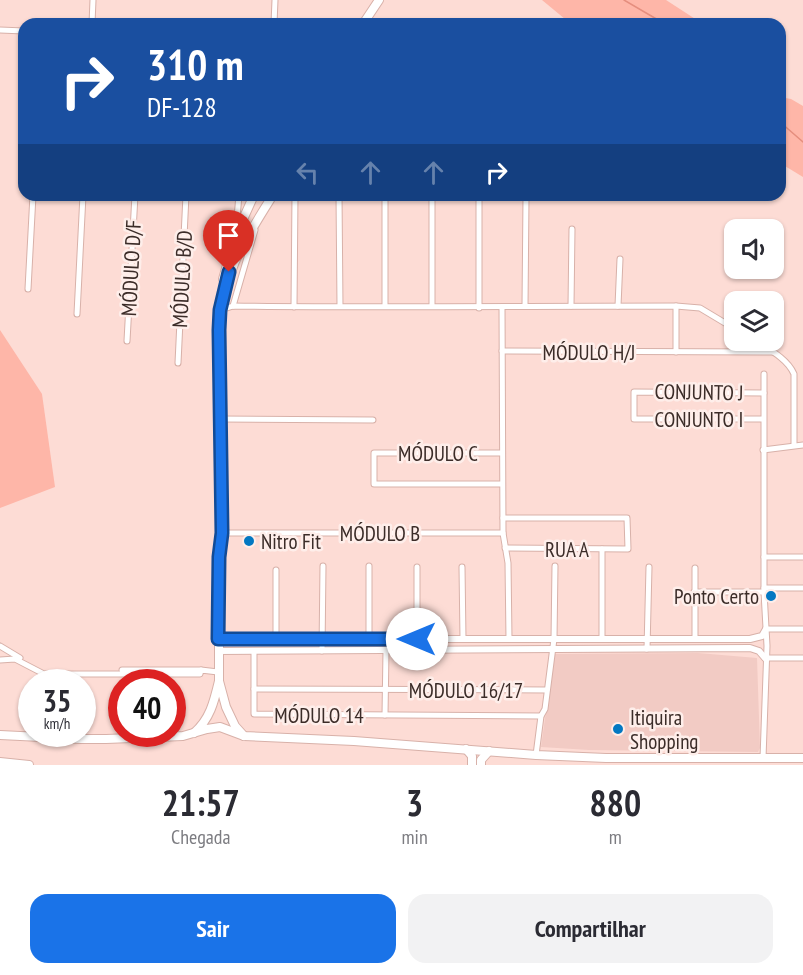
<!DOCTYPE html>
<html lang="pt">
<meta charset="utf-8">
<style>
body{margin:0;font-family:"PT Sans Narrow",sans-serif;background:#f2f2f3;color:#2b2b33;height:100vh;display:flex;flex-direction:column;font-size:22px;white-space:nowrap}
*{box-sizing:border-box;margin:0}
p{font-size:20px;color:#7c7c81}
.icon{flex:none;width:33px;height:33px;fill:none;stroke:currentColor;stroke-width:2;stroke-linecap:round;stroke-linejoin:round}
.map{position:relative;height:765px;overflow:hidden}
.drawer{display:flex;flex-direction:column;background:#fff;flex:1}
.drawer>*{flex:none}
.banner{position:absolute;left:18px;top:18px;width:768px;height:183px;border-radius:18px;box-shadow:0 2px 4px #0004;background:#1a4fa0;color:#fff;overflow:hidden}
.fabs{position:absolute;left:724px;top:219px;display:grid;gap:12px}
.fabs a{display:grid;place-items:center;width:60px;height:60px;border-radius:12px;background:#fff;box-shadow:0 2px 4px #0004;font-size:30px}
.speed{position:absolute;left:18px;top:669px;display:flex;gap:12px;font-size:30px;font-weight:700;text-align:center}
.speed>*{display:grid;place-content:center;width:78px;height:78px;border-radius:50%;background:#fff;box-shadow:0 2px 4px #0004;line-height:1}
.speed small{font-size:15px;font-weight:400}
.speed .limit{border:9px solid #d22;background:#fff;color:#111}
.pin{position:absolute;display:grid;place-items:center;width:51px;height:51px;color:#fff;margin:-62px -26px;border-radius:50% 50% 50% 0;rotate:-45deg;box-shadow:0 0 6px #0007}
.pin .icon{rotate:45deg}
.me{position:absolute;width:66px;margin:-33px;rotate:270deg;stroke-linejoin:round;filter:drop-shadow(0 0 4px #0008)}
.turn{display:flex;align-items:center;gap:21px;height:126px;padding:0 30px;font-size:27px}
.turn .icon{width:78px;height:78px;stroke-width:2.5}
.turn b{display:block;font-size:42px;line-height:51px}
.lanes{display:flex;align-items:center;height:57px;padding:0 30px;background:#0003;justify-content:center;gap:30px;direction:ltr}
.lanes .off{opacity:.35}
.eta{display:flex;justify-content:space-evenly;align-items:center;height:102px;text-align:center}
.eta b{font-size:36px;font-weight:700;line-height:42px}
.action{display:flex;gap:12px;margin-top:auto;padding:12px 30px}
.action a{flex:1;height:69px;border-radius:18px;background:#1a73e8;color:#fff;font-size:24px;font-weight:700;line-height:69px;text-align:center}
.action a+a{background:#f2f2f3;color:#2b2b33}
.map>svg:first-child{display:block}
</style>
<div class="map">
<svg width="803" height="765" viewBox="0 0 803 765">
<rect width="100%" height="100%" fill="#fddcd5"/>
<path fill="#f2cbc4" d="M698,653l59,5 3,90 -2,4 -169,-2 -48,-3 13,-93z"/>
<g fill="#feb6a8">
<path d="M542,0h124l37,24h-132z"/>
<path d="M780,97l11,2 12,7v71l-23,-14z"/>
<path d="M0,330l42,64 13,93 -55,21z"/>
</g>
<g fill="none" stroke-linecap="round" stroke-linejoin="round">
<g stroke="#e58e7e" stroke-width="1.5">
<path d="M624,0l41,24"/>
<path d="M780,122l23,20"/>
</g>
<defs>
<g id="minor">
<path d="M92,24l1,-24"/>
<path d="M274,24l1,-24"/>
<path d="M0,30l24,1"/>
<path d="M339,195l1,111"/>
<path d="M236,229l3,-34"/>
<path d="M28,289l5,-94"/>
<path d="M233,306l22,-76"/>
<path d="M385,306v-111"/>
<path d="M432,306v-111"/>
<path d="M525,306l1,-108"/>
<path d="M571,306l1,-77"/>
<path d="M618,306l2,-47"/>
<path d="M294,307l1,-112"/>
<path d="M502,307l1,226 5,30 1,76"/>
<path d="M479,308v-113"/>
<path d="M221,310l12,-4c148,2 295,0 443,0l24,2 35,21"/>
<path d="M77,314l6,-119"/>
<path d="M754,340c14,9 33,18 40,34v71"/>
<path d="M127,341l8,-146"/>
<path d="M502,351l271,1"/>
<path d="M676,352v-46"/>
<path d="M178,363l8,-168"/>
<path d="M221,419l152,1"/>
<path d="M763,419h-129v-27l130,1"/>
<path d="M763,450l40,-5"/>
<path d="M502,453h-128v31h128"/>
<path d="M503,518h124l1,31 -123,-1"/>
<path d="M222,533h281"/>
<path d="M764,557h39"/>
<path d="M369,566v73"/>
<path d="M417,567v72"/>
<path d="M462,567l1,72"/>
<path d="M695,568v70"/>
<path d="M764,588h39"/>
<path d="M694,592h70"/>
<path d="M766,629h37"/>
<path d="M602,638v-89"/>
<path d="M276,639v-69"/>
<path d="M0,646l20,12"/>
<path d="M647,649l2,-82"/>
<path d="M254,651v63l287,2"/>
<path d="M322,651l1,-85"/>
<path d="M765,658h38"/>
<path d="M0,660l15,-1 29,15h156l1,-4 17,2"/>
<path d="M122,670h79"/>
<path d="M254,689l293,1"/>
<path d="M385,715l1,-64"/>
<path d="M536,755l5,-39 4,-7 9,-70 1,-73"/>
<path d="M763,758l4,-112 -3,-54v-218"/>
</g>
<g id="tertiary">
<path d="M218,639h532l12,-3 4,-7"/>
<path d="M218,651l532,-3 9,3 6,7"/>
</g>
<g id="primary">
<path d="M363,24l16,-24"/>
<path d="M223,279l12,-42 19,-42"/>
<path d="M194,733c16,-14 20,-31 25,-52"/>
<path d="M244,736l-9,-10 -9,-19 -7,-26v-124l3,-24 -3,-203c4,-58 24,-87 54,-135"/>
</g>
<g id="trunk">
<path d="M0,735l81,4h25l77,-3 24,-7 13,-2 24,9 110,5 182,14 70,3h197"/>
<path d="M466,749l6,7v9"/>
<path d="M0,762l29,3"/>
<path d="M481,765v-5l8,-9"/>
</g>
</defs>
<use href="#minor" stroke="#d8b1a9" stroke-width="7"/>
<use href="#tertiary" stroke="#d8b1a9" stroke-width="8"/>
<use href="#primary" stroke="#d8b1a9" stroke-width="10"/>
<use href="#trunk" stroke="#d8b1a9" stroke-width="10"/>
<use href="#minor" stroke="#fff" stroke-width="5"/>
<use href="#tertiary" stroke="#fff" stroke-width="6"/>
<use href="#primary" stroke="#fff" stroke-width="8"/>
<use href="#trunk" stroke="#fff" stroke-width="8"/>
</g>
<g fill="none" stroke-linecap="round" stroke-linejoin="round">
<defs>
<path id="route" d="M229,272l-9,38 -1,20 3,203 -3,24 -1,82h199"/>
</defs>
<use href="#route" stroke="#114b97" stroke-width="15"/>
<use href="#route" stroke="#1a73e8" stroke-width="10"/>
</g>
<g fill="#0378c2" stroke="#feeeea" stroke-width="2">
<circle cx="249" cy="541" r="6"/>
<circle cx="771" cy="596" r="6"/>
<circle cx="618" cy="729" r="6"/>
</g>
<g text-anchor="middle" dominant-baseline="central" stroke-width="5" stroke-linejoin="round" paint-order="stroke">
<g font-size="21" fill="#3b2c28" stroke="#feeeea">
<text transform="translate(131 268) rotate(-87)">MÓDULO D/F</text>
<text transform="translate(182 279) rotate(-87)">MÓDULO B/D</text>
<text x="589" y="352">MÓDULO H/J</text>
<text transform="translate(699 392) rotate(1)">CONJUNTO J</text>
<text x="699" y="419">CONJUNTO I</text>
<text x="438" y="453">MÓDULO C</text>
<text x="380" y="533">MÓDULO B</text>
<text x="567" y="549">RUA A</text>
<text x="466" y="690">MÓDULO 16/17</text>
<text x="319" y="715">MÓDULO 14</text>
</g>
<g font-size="21" fill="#3b2c28" stroke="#feeeea" text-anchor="start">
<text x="261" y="541">Nitro Fit</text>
<text x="759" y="596" text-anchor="end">Ponto Certo</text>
<text x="630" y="717">Itiquira<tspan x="630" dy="24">Shopping</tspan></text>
</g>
</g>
</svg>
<div class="fabs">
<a><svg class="icon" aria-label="sound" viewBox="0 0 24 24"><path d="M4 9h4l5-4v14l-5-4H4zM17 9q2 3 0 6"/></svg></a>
<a><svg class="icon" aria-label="layers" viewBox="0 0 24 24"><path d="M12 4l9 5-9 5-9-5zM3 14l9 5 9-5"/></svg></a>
</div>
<div class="speed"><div>35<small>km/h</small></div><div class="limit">40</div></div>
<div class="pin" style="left:229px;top:272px;background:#d93025"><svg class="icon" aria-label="arrive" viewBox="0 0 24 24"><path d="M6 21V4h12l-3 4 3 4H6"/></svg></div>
<svg class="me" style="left:417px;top:639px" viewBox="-20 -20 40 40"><circle r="19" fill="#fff"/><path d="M0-13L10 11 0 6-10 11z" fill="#1a73e8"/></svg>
<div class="banner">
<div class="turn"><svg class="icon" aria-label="right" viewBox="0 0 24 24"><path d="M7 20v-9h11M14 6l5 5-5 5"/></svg><div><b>310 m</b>DF-128</div></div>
<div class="lanes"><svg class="icon off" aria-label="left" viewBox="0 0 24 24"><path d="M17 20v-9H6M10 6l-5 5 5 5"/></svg><svg class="icon off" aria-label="ahead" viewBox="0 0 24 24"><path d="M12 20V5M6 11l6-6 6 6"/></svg><svg class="icon off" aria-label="ahead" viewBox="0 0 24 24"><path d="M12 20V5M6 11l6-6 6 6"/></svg><svg class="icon" aria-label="right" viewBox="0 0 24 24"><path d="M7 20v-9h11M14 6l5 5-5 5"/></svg></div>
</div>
</div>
<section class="drawer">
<div class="eta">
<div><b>21:57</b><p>Chegada</p></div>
<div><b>3</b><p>min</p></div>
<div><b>880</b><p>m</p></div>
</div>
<div class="action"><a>Sair</a><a>Compartilhar</a></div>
</section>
